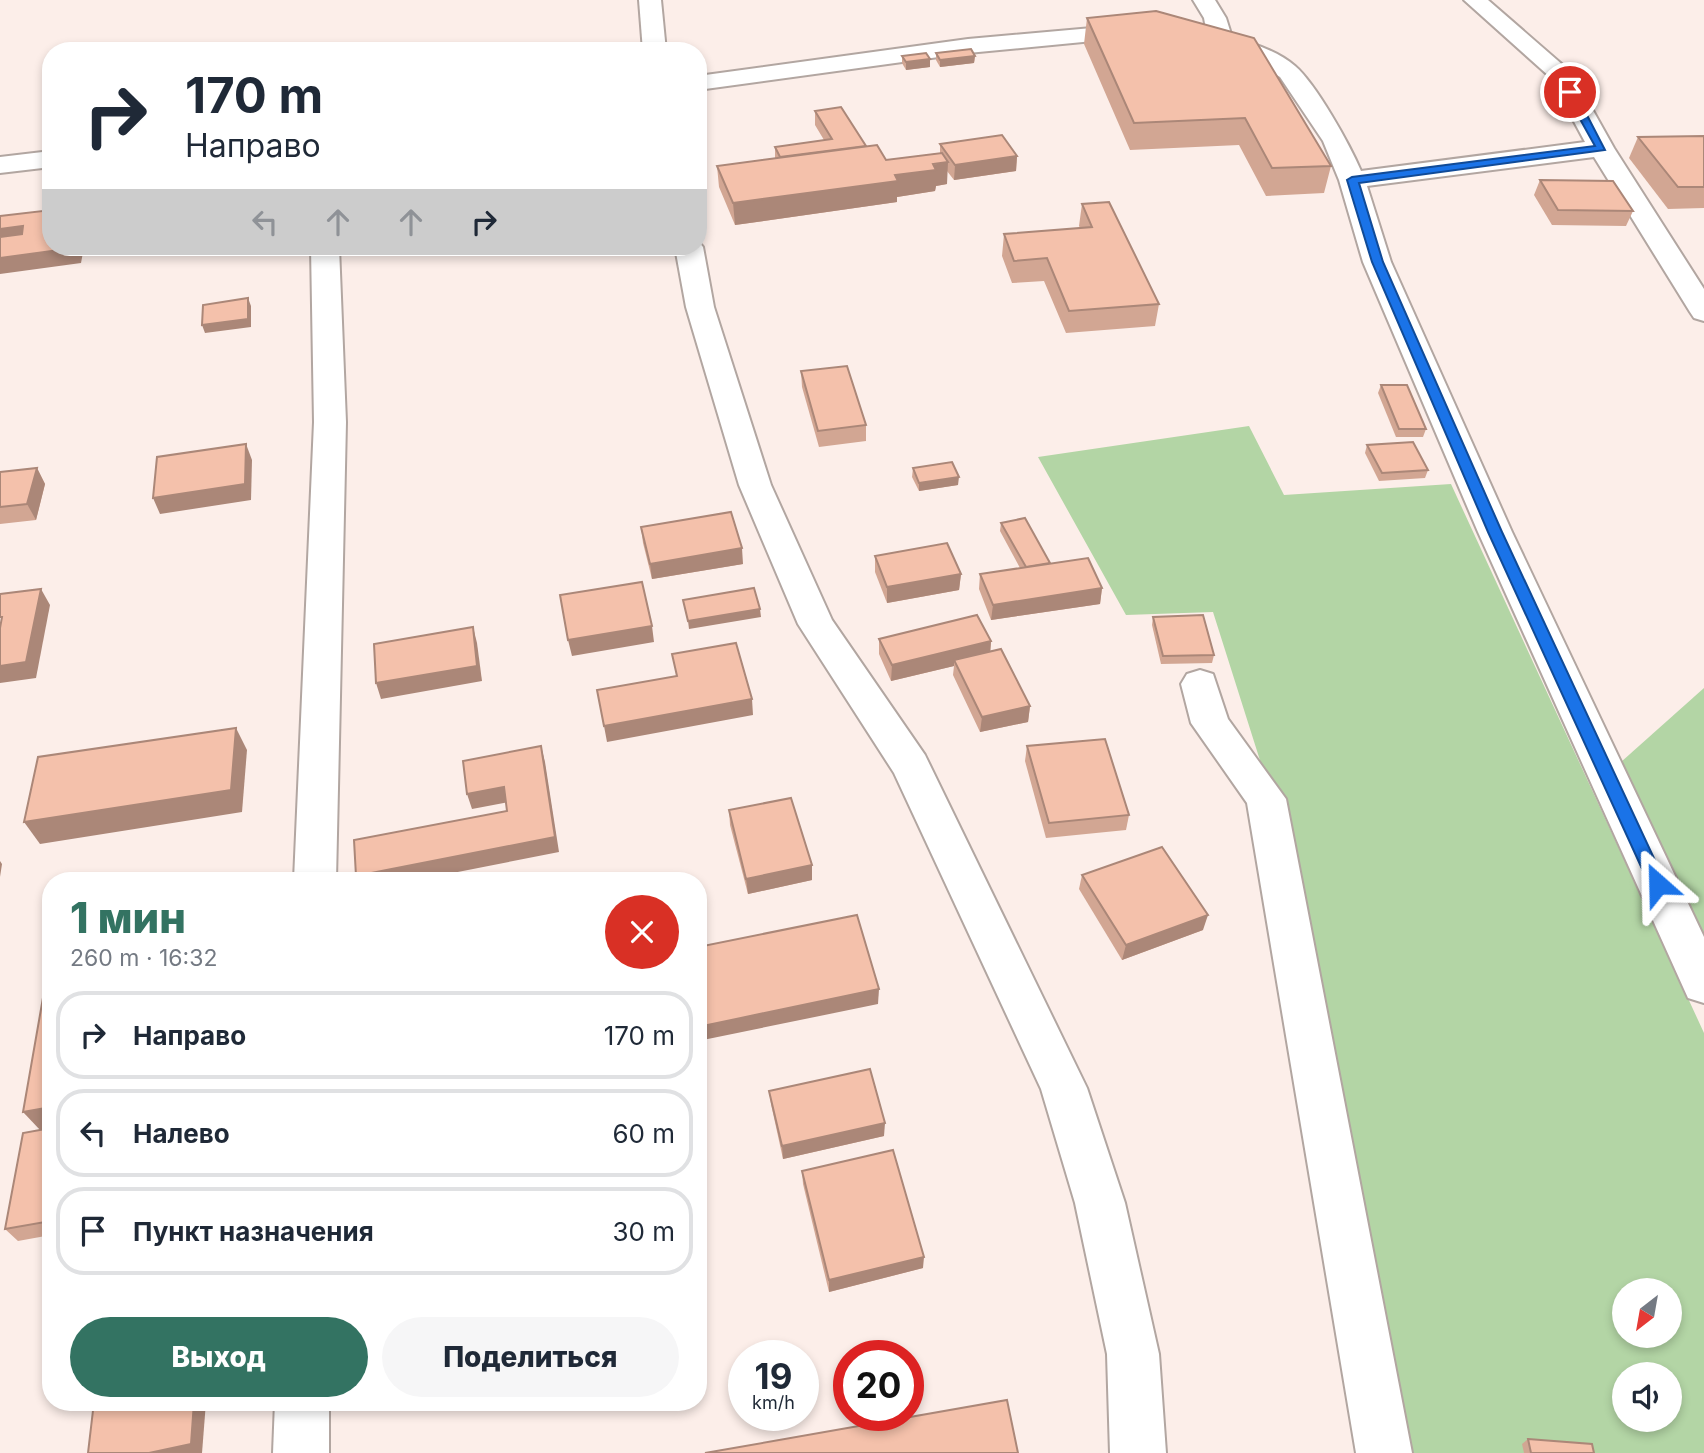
<!DOCTYPE html>
<html lang="ru">
<meta charset="utf-8">
<style>
body{margin:0;font-family:Inter,sans-serif;background:#f6f6f7;color:#1f2937;height:100vh;display:flex;flex-direction:column;font-size:26px;white-space:nowrap}
*{box-sizing:border-box;margin:0}
p{font-size:23px;color:#747a83}
.icon{flex:none;width:38px;height:38px;fill:none;stroke:currentColor;stroke-width:2;stroke-linecap:round;stroke-linejoin:round}
.map{position:relative;flex:1;overflow:hidden}
.sheet{position:absolute;left:42px;top:872px;width:665px;height:539px;display:flex;flex-direction:column;background:#fff;border-radius:28px;box-shadow:0 4px 10px #0003}
.sheet>*{flex:none}
.top-card{position:absolute;left:42px;top:42px;width:665px;height:214px;border-radius:28px;box-shadow:0 4px 10px #0003;background:#fff;color:#1f2937;overflow:hidden}
.needle{width:46px;rotate:211deg}
.fabs{position:absolute;left:1612px;top:1278px;display:grid;gap:14px}
.fabs a{display:grid;place-items:center;width:70px;height:70px;border-radius:50%;background:#fff;box-shadow:0 4px 10px #0003;font-size:35px}
.speed{position:absolute;left:728px;top:1340px;display:flex;gap:14px;font-size:35px;font-weight:700;text-align:center}
.speed>*{display:grid;place-content:center;width:91px;height:91px;border-radius:50%;background:#fff;box-shadow:0 4px 10px #0003;line-height:1}
.speed small{font-size:18px;font-weight:400}
.speed .limit{border:10px solid #d22;background:#fff;color:#111}
.pin{position:absolute;display:grid;place-items:center;width:60px;height:60px;color:#fff;margin:-30px;border:4px solid #fff;border-radius:50%;box-shadow:0 2px 7px #0007}
.me{position:absolute;width:77px;margin:-38px;rotate:335deg;stroke-linejoin:round;filter:drop-shadow(0 0 5px #0008)}
.turn{display:flex;align-items:center;gap:24px;height:147px;padding:0 28px;font-size:32px}
.turn .icon{width:91px;height:91px;stroke-width:2.5}
.turn b{display:block;font-size:49px;line-height:60px}
.lanes{display:flex;align-items:center;height:66px;padding:0 28px;background:#0003;justify-content:center;gap:35px;direction:ltr}
.lanes .off{opacity:.35}
.round{display:grid;place-items:center;flex:none;width:74px;height:74px;border-radius:37px;background:#f6f6f7}
.headline{display:flex;align-items:center;justify-content:space-between;height:119px;padding:0 28px}
h1{font-size:42px;font-weight:800;line-height:52px;color:#337362}
.cta{display:flex;gap:14px;margin-top:auto;padding:14px 28px}
.cta a{flex:1;height:80px;border-radius:42px;background:#337362;color:#fff;font-size:28px;font-weight:800;line-height:80px;text-align:center}
.cta a+a{background:#f6f6f7;color:#1f2937}
ul{padding:0;list-style:none}
li{display:flex;align-items:center;gap:21px;height:88px;margin:0 14px 10px;padding:0 14px;border:4px solid #e0e1e3;border-radius:28px}
li div{flex:1}
li b{display:block;font-size:26px}
li em{font-style:normal}
.map>svg:first-child{display:block}
</style>
<div class="map">
<svg width="1704" height="1453" viewBox="0 0 1704 1453">
<rect width="100%" height="100%" fill="#fceee9"/>
<g fill="#b3d5a5" fill-rule="evenodd">
<path d="M1249,426l35,69 167,-11 253,549v420h-300l-140,-680 -51,-161 -87,3 -88,-158zM1624,1290h46v45h-46zM1624,1374h46v45h-46z"/>
<path d="M1704,688v267l-83,-193z"/>
</g>
<g fill="none" stroke-linecap="round" stroke-linejoin="round">
<defs>
<g id="minor">
<path d="M639,0h22l5,51h-23z"/>
<path d="M1193,0h22l11,18 6,19c22,7 46,14 63,29 21,18 55,79 66,105l224,-29 -35,-65 -86,-77h24l84,73 42,75 90,141v32l-10,-3 -4,-6 -96,-155 -227,29 24,76 121,270 192,405v66l-16,-5 -210,-466 -115,-270 -24,-82 -16,-39 -43,-64 -33,-20 -38,-12 -5,-27z"/>
<path d="M1137,24l11,7 -3,5 -177,17 -270,37v-14l270,-37z"/>
<path d="M51,151v16l-51,6v-16z"/>
<path d="M698,241l5,6 11,60 57,178 61,135 93,135 162,333 38,115 34,151 7,99h-56l-3,-99 -32,-151 -34,-114 -147,-316 -96,-149 -59,-139 -53,-178 -11,-60h23z"/>
<path d="M311,247h28l7,175 -10,458h-42l20,-458z"/>
<path d="M1200,670l13,4 15,45 58,80 126,654h-56l-109,-650 -56,-80 -10,-39 6,-10z"/>
<path d="M275,1402h54v51h-56z"/>
</g>
</defs>
<use href="#minor" stroke="#b2a6a1" stroke-width="4"/>
<use href="#minor" fill="#fff" fill-rule="evenodd"/>
</g>
<g fill="#d2a693">
<path d="M1087,18l244,148 -7,27 -58,3 -27,-51 -109,5 -46,-106z"/>
<path d="M936,53l39,3 -1,7 -34,4 -4,-7z"/>
<path d="M902,56l28,3v8l-24,3 -4,-7z"/>
<path d="M815,111l71,49 54,-7v-9l77,12 -1,15 -62,9 -7,-9v13l-11,2 -1,5 -38,6v5l-162,23 -16,-38 -2,-21 58,-8v-11l49,-7 -9,-15z"/>
<path d="M1704,136v72l-36,1 -39,-51 9,-21z"/>
<path d="M1540,180l93,31 -7,15 -74,-1 -18,-30z"/>
<path d="M1082,204l77,100 -4,22 -89,7 -22,-52 -32,2 -10,-27 2,-22 76,-6 -1,-2z"/>
<path d="M801,371l65,54v16l-47,6 -17,-60z"/>
<path d="M1381,385l45,44 -3,8h-27l-18,-44z"/>
<path d="M1367,445l61,25 -3,8 -46,3 -14,-28z"/>
<path d="M37,468l8,16 -9,36 -36,4v-52z"/>
<path d="M913,468l45,17 -39,6 -7,-14z"/>
<path d="M1001,523l49,40 52,25 -2,16 -109,16 -12,-31 1,-15 40,-6 -20,-37z"/>
<path d="M641,527l102,37 -91,15 -9,-36z"/>
<path d="M875,556l86,18 -2,16 -72,13 -12,-31z"/>
<path d="M1153,617l61,38 -2,8 -51,1 -9,-39z"/>
<path d="M879,639l112,2 -1,10 40,55 -2,16 -48,10 -27,-57 1,-9 -63,15 -12,-27z"/>
<path d="M1027,746l102,69 -3,15 -80,8 -21,-77z"/>
<path d="M729,810l83,70 -64,14 -18,-69z"/>
<path d="M1082,875l121,55 -81,30 -43,-71z"/>
<path d="M51,952v283l-33,6 -13,-12 35,-99z"/>
<path d="M769,1091l115,45 -101,23 -12,-55z"/>
<path d="M802,1171l121,97 -94,24 -26,-108z"/>
<path d="M1528,1439l66,14h-70l-2,-9z"/>
</g>
<g fill="#ab8778">
<path d="M975,56l-1,7 -34,4v-7z"/>
<path d="M930,59v8l-24,3v-8z"/>
<path d="M1017,156l-1,15 -62,9 1,-15z"/>
<path d="M948,162l-1,22 -11,2 -1,5 -38,6v5l-162,23 -2,-22z"/>
<path d="M23,226l7,15 -30,4v-16z"/>
<path d="M75,247h9l-3,16 -81,11v-16z"/>
<path d="M248,298l3,8v21l-46,6 -3,-8z"/>
<path d="M246,444l6,16 -1,40 -91,14 -7,-16z"/>
<path d="M37,468l8,16 -9,36 -9,-16z"/>
<path d="M959,477l-1,8 -39,6v-8z"/>
<path d="M742,548l1,16 -91,15 -2,-15z"/>
<path d="M961,574l-2,16 -72,13v-16z"/>
<path d="M1102,588l-2,16 -109,16 2,-15z"/>
<path d="M41,589l9,16 -14,73 -36,5v-17z"/>
<path d="M760,609l1,8 -72,12 -1,-8z"/>
<path d="M652,626l2,16 -82,14 -4,-16z"/>
<path d="M473,627l4,16 5,38 -101,18 -5,-16z"/>
<path d="M991,641l-1,16 -36,3v6l-63,15 1,-16z"/>
<path d="M752,699l1,16 -146,27 -3,-16z"/>
<path d="M1030,706l-2,16 -48,10 2,-15z"/>
<path d="M236,728l11,22 -5,62 -202,32 -16,-22z"/>
<path d="M541,746l4,16 14,90 -142,28h-59l-2,-4 199,-39z"/>
<path d="M504,787l5,15 -37,7 -5,-15z"/>
<path d="M0,861l2,3 -2,13z"/>
<path d="M812,865v15l-64,14 -2,-15z"/>
<path d="M1208,915l-5,15 -81,30 4,-15z"/>
<path d="M879,989l-1,15 -180,37v-14z"/>
<path d="M51,1107v22l-10,2 -18,-19z"/>
<path d="M885,1123l-1,13 -101,23 -1,-13z"/>
<path d="M924,1257l-1,11 -94,24v-12z"/>
<path d="M194,1402h12l-4,51h-53z"/>
</g>
<g fill="#f4c1ab" stroke="#ab8778" stroke-width="2">
<path d="M1156,11l98,27 77,128 -59,2 -27,-50 -111,5 -47,-105z"/>
<path d="M971,49l4,7 -35,4 -4,-7z"/>
<path d="M926,53l4,6 -24,3 -4,-6z"/>
<path d="M841,107l25,39 -86,11 -5,-10 57,-8 -17,-28z"/>
<path d="M1002,135l15,21 -62,9 -15,-21z"/>
<path d="M1704,136v51h-26l-40,-50z"/>
<path d="M877,145l9,15 56,-7 6,9 -15,2 3,6 -41,5 3,6 -165,22 -16,-37z"/>
<path d="M1540,180l73,1 20,30 -75,-1z"/>
<path d="M1109,202l50,102 -90,7 -22,-53 -33,3 -10,-27 88,-7 -10,-23z"/>
<path d="M51,210v37h24l-1,1 -74,10v-21l22,-3 1,-8 -23,3v-13z"/>
<path d="M248,298v21l-46,6 1,-20z"/>
<path d="M847,366l19,59 -48,6 -17,-60z"/>
<path d="M1381,385h26l19,44h-27z"/>
<path d="M1413,442l15,28 -46,3 -15,-28z"/>
<path d="M246,444l-1,40 -92,14 4,-41z"/>
<path d="M952,462l7,15 -40,6 -6,-15z"/>
<path d="M37,468l-10,36 -27,3v-35z"/>
<path d="M731,512l11,36 -92,16 -9,-37z"/>
<path d="M1025,518l25,45 -24,4 -25,-44z"/>
<path d="M947,543l14,31 -74,13 -12,-31z"/>
<path d="M1088,558l14,30 -109,17 -13,-31z"/>
<path d="M642,582l10,44 -84,14 -8,-45z"/>
<path d="M754,588l6,21 -72,12 -5,-21z"/>
<path d="M41,589l-15,73 -26,4v-38l2,-11h-2v-23z"/>
<path d="M977,615l14,26 -99,24 -13,-26z"/>
<path d="M1203,615l11,40 -51,1 -10,-39z"/>
<path d="M473,627l4,39 -101,17 -2,-39z"/>
<path d="M736,643l16,56 -148,27 -7,-36 80,-14 -5,-22z"/>
<path d="M1001,649l29,57 -48,11 -28,-57z"/>
<path d="M236,728l-5,62 -207,32 14,-65z"/>
<path d="M1105,739l24,76 -80,8 -22,-77z"/>
<path d="M541,746l14,91 -199,39 -2,-36 153,-29 -3,-24 -37,7 -4,-33z"/>
<path d="M791,798l21,67 -66,14 -17,-69z"/>
<path d="M1162,847l46,68 -82,30 -44,-70z"/>
<path d="M857,915l22,74 -181,38v-80z"/>
<path d="M51,952v155l-28,5z"/>
<path d="M870,1069l15,54 -103,23 -13,-55z"/>
<path d="M51,1128v93l-46,8 18,-96z"/>
<path d="M893,1150l31,107 -95,23 -27,-109z"/>
<path d="M1007,1400l11,53h-313z"/>
<path d="M94,1402h100l-3,42 -42,9h-61z"/>
<path d="M1528,1439l64,5 2,9h-63z"/>
</g>
<path fill="#1a73e8" stroke="#114b97" stroke-width="2" d="M1570,89l5,3 30,58 -246,33 24,79 119,270 164,352 -8,7 -9,-7 -161,-352 -116,-270 -25,-82 5,-3 243,-31 -30,-54z"/>
</svg>
<div class="fabs">
<a><svg class="needle" viewBox="-14 -14 28 28"><path d="M0-13l5 13h-10z" fill="#e53935"/><path d="M0 13l5-13h-10z" fill="#747a83"/></svg></a>
<a><svg class="icon" aria-label="sound" viewBox="0 0 24 24"><path d="M4 9h4l5-4v14l-5-4H4zM17 9q2 3 0 6"/></svg></a>
</div>
<div class="speed"><div>19<small>km/h</small></div><div class="limit">20</div></div>
<div class="pin" style="left:1570px;top:92px;background:#d93025"><svg class="icon" aria-label="arrive" viewBox="0 0 24 24"><path d="M6 21V4h12l-3 4 3 4H6"/></svg></div>
<svg class="me" style="left:1658px;top:884px" viewBox="-20 -20 40 40"><path d="M0-17L14 15 0 8-14 15z" fill="#1a73e8" stroke="#fff" stroke-width="4"/></svg>
<div class="top-card">
<div class="turn"><svg class="icon" aria-label="right" viewBox="0 0 24 24"><path d="M7 20v-9h11M14 6l5 5-5 5"/></svg><div><b>170 m</b>Направо</div></div>
<div class="lanes"><svg class="icon off" aria-label="left" viewBox="0 0 24 24"><path d="M17 20v-9H6M10 6l-5 5 5 5"/></svg><svg class="icon off" aria-label="ahead" viewBox="0 0 24 24"><path d="M12 20V5M6 11l6-6 6 6"/></svg><svg class="icon off" aria-label="ahead" viewBox="0 0 24 24"><path d="M12 20V5M6 11l6-6 6 6"/></svg><svg class="icon" aria-label="right" viewBox="0 0 24 24"><path d="M7 20v-9h11M14 6l5 5-5 5"/></svg></div>
</div>
<section class="sheet">
<div class="headline"><div><h1>1 мин</h1><p>260 m · 16:32</p></div><a class="round" style="background:#d93025;color:#fff"><svg class="icon" aria-label="close" viewBox="0 0 24 24"><path d="M6 6l12 12M18 6L6 18"/></svg></a></div>
<ul>
<li><svg class="icon" aria-label="right" viewBox="0 0 24 24"><path d="M7 20v-9h11M14 6l5 5-5 5"/></svg><div><b>Направо</b></div><em>170 m</em></li>
<li><svg class="icon" aria-label="left" viewBox="0 0 24 24"><path d="M17 20v-9H6M10 6l-5 5 5 5"/></svg><div><b>Налево</b></div><em>60 m</em></li>
<li><svg class="icon" aria-label="arrive" viewBox="0 0 24 24"><path d="M6 21V4h12l-3 4 3 4H6"/></svg><div><b>Пункт назначения</b></div><em>30 m</em></li>
</ul>
<div class="cta"><a>Выход</a><a>Поделиться</a></div>
</section>
</div>
